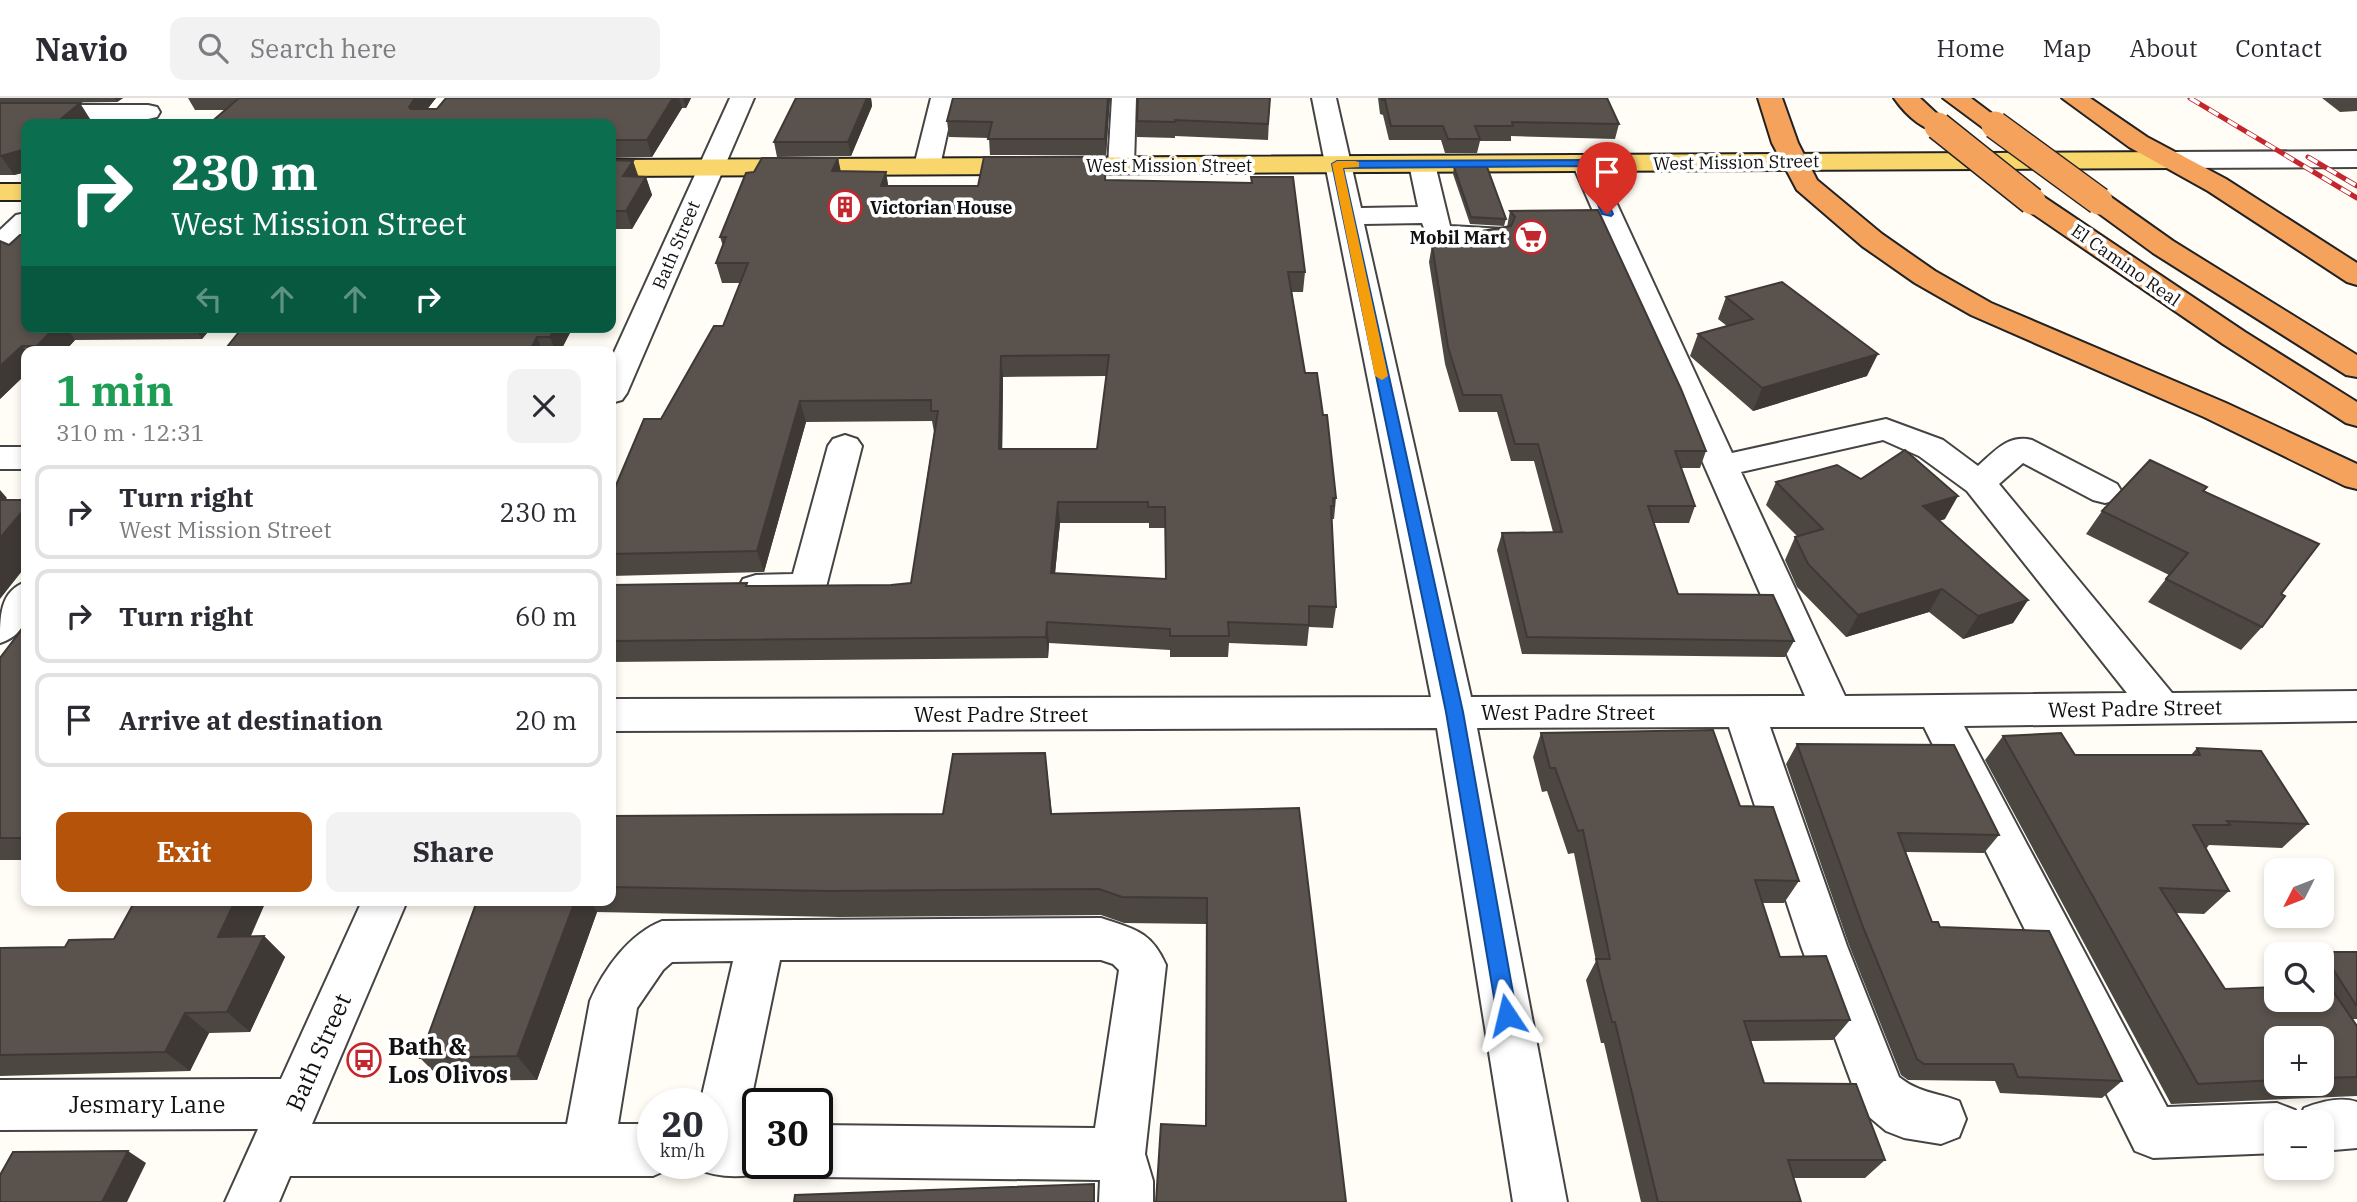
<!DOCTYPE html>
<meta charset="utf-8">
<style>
body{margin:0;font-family:"IBM Plex Serif",serif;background:#f2f2f3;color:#2b2b33;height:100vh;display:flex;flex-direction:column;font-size:26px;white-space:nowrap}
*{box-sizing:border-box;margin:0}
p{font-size:23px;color:#7c7c81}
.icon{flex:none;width:38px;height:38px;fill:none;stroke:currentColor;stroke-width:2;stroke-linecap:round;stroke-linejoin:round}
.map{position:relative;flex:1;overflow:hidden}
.side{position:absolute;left:21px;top:248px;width:595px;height:560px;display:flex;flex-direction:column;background:#fff;border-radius:14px;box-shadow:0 4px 10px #0003}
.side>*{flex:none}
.banner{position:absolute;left:21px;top:21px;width:595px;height:214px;border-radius:14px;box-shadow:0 4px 10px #0003;background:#0b6e4f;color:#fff;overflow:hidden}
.needle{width:46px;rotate:228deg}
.buttons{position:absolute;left:2264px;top:760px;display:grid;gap:14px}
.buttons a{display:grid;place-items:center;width:70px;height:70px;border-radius:14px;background:#fff;box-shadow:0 4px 10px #0003;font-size:35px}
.speed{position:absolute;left:637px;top:990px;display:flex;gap:14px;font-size:35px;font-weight:700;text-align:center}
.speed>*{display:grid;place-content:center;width:91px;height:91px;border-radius:50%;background:#fff;box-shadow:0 4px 10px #0003;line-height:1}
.speed small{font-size:18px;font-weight:400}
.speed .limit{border:4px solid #111;border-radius:10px;background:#fff;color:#111}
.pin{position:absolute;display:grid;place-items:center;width:60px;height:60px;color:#fff;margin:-72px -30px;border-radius:50% 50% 50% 0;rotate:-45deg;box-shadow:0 0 7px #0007}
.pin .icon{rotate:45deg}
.me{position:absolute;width:77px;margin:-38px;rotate:350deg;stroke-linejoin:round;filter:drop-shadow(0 0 5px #0008)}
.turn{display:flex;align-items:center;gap:24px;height:147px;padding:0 35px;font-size:32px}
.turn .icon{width:91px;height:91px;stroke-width:2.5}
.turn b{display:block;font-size:49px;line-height:60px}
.lanes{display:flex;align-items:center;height:66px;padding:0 35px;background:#0003;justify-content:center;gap:35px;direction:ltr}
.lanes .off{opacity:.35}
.round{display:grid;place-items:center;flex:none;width:74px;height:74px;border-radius:14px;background:#f2f2f3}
.headline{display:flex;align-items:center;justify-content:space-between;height:119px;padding:0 35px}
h1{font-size:42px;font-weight:700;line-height:52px;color:#1e9e55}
.button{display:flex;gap:14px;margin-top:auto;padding:14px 35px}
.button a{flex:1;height:80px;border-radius:14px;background:#b45309;color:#fff;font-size:28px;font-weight:700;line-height:80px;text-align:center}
.button a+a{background:#f2f2f3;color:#2b2b33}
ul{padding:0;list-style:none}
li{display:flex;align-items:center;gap:21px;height:94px;margin:0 14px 10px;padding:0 21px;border:4px solid #e1e1e2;border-radius:14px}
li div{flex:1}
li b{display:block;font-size:26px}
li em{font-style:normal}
header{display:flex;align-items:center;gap:42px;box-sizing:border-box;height:98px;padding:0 35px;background:#fff;border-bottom:2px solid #e1e1e2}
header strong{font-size:33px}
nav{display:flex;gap:38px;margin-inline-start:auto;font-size:24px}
.search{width:490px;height:63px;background:#f2f2f3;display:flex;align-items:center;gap:18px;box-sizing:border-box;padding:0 24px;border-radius:14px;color:#7c7c81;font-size:26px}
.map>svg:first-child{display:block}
</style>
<header>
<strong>Navio</strong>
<div class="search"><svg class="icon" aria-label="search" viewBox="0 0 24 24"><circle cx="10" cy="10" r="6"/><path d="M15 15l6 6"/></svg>Search here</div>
<nav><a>Home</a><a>Map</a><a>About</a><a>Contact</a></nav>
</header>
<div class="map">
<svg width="2357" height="1104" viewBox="0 0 2357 1104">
<rect width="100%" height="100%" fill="#fffdf5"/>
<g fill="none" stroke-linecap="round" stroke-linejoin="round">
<defs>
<g id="minor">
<path d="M730,0h24l-127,295 -5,7 -11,3v-44z"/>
<path d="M931,0h24l-15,68 -4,5 -9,3 -9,-3 -4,-5z"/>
<path d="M1112,0h24l-2,67 -4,5 -9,3 -9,-3 -4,-5z"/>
<path d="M1312,0h24l25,110 57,-1 -9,-43 4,-5 9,-3 9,3 4,5 15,62 55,3 4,6 -4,6c-22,5 -54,4 -76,-1l-7,-17 -58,1 107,473 334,-1 -233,-533 4,-5 9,-3 9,3 4,5 134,290 154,-34 57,21 35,26c17,-15 30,-32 54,-26l85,44 5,8 -5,8 -12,3 -12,-3 -70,-37 -24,21 173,209 185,-2v30l-393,5 203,381 110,-4 18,7 4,10 5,-12c16,-6 36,-12 53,-6v46l-35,3v-29h-45v31l-124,5 -18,-7 -211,-424h-154l77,219 52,131c20,16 36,15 60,24l7,18 -7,18 -18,7 -37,-6 -18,-7 -24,-20 -61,-165 -72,-219 -252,1 90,474h-54l-76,-474 -826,3v-32l820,-2zM1883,342l36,16 48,35 160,202 -282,3 -104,-224z"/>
<path d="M0,7h148l9,2 3,5 -3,5 -9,2h-148z"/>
<path d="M2357,53v16l-184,1 -9,-3 -4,-5 4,-5 9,-3z"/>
<path d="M26,115v22l-16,15 -10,2v-22l16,-15z"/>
<path d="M845,337l12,4 5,7 -36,141 -5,9c-23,7 -55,8 -78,1l-5,-9 5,-9 13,-4 37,-1 35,-128 5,-7z"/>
<rect x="0" y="349" width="26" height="22"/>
<path d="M26,484c1,27 5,51 -26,61 0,-28 0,-52 26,-61z"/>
<path d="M362,803h45l-95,223h255l23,-123c14,-32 39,-67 72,-80l439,-3c33,11 50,13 65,47l-21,189 8,27v21h-54l1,-22 -283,-3 -18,-8 -3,-5h21v-39l278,3 24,-158 -6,-6 -12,-4h-321l-34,164h12v40h20l-2,4c-26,11 -56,11 -82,0l-2,-4h20v-60h-12l33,-143 -61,1 -9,8 -26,38 -19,116h35v40h20l-2,4 -18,8h-363l-11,26h-54l33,-73 -258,1v-50l281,-1z"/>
</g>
<g id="major">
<path d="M2173,54l9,3 4,5 -4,5 -9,3 -1562,8v-16z"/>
<rect x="0" y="86" width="26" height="16"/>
</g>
<g id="highway">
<path d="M1758,0h24l16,45 19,37 65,54 53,37 56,32 235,100 131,61v25l-12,-3 -141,-69 -233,-102 -56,-32 -53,-37 -65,-56 -25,-47z"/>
<path d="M1894,0h26l30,28 -3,5c-20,5 -42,-17 -53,-33z"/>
<path d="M1943,0h28l36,27 -3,5 -9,2 -9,-2z"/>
<path d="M2062,0h28l57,39 79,42 131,84v22l-10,-3 -139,-91 -79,-44z"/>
<path d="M2032,95l9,2 204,137 112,70v24l-11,-3 -123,-79 -200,-137 -4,-6 4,-6z"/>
<path d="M2099,95l9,2 65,46 184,114v22l-11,-2 -193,-122 -63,-46 -4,-6 4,-6z"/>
</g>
</defs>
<use href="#minor" stroke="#444" stroke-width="4"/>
<use href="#major" stroke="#222" stroke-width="4"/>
<use href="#highway" stroke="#222" stroke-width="4"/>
<use href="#minor" fill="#fff" fill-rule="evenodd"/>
<use href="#major" fill="#f9d66b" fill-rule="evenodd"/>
<use href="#highway" fill="#f5a25d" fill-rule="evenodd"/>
<defs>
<g id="rail">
<path d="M2190,0l167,100"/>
<path d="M2308,59l49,29"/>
</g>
</defs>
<use href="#rail" stroke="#c4262e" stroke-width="5"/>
<use href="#rail" stroke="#fff" stroke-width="3.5" stroke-dasharray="11" stroke-linecap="butt"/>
<defs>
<g id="highway-bridge">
<path d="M1995,27l104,76"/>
<path d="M1938,28l94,75"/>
</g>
</defs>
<use href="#highway-bridge" stroke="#222" stroke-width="30" stroke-linecap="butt"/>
<use href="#highway-bridge" stroke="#f5a25d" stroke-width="27"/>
</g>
<g fill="#4d4742" fill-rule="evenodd">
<path d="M0,0h123l-6,4 -84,1 59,19 -3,2h-63v48l-12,3h-14z"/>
<path d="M188,0h248l-9,11h10l9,-11h245l-5,10h-4l-30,49 -41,1v-34l-385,-14h-31z"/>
<path d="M796,0h75l1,8 -21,50 -74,1 -3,-15z"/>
<path d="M1110,0l-4,57h-116l-1,-17 -40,-1 -2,-16z"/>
<path d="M1270,0l-2,42 -93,-4v2l-38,-1v-16z"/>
<path d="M1378,0h229l12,26 -4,15 -104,-3v5h-31l-3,12h-32l-4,-13h-52l-6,-25 -3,-1z"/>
<path d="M2322,0h35v13l-17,1z"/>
<path d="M838,60l2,13 46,1 2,14h90l129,-6 144,3v-6l54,95 -2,20h-11l13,81 18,42 13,83 -2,21h-2l4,88 -3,21 -24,-1 -2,19 -78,-3 -1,14h-58v-7l-121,-7 -1,15 -437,4v-74l137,-2 143,-1 20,-2 23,-151 -2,-11 -126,1 -42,150 -153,4v-79l112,-171 17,-43h-18l-6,-20 7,-17 -3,-9 34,-65zM1106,278l-9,73h-95l1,-72zM1060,425h89v5h17v51l-111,-6z"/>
<path d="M611,62l22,1 5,16h8l6,18 -20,34h-21z"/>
<path d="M1454,69l52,52 -2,7 -34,-2 -17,-50z"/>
<path d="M1510,113l196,240 -6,17h-19l14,38 -6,17h-35l24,71 116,47 -9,16 -263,-3 -25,-104 5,-17 51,-1 -19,-71h-23l-14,-49h-38l-14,-48 -16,-102 3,-17h46l3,-14 26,-4z"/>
<path d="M1726,199l141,79 -114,35 -63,-55 8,-22 29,-8 -9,-7z"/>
<path d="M26,229h186l-10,12 -127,1 -11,12h-38v22l-26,25z"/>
<path d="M243,229h330l-13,25h-337z"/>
<path d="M1861,381l84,40 -6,2 89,79 -15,23 -50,16 -34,-27 -83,25 -49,-50 -12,-27 10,-23 2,-1 -31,-31 10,-23z"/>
<path d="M2204,393l77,103 -19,33 -21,23 -93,-48 21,-27 -83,-41 16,-23z"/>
<path d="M26,526v236h-26v-202z"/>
<path d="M1541,635l199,73 59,75 -15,22h-22l18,54 70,63 -17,20 -82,1 13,42 121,77 -20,18h-72l8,24h-160l-37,-159h-3l-15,-63 10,-19 -22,-108 -6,1 -21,-63 -5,1 -9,-35z"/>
<path d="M2003,638l72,19h116l6,-7 111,76 -26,24 -73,-3 -3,4 23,42 -25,23 -28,-1 49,76 97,10v-45h-3l3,-2h35v67h-5l5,7v70l-186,8 -186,-344zM2277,940h45v45h-45z"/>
<path d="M1797,646l202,91 -15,18 -78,-1 26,70 8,5 182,154 -20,17 -102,-5 -5,-12 -87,-1 -7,-5 -52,-130 -63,-181z"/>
<path d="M1045,655l7,61 247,-6 47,394 -140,-76v-202l-82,-1 -23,-8 -262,2 -242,-5 -60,168 -94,1 -23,-23 57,-157h134v-85l332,-2z"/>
<path d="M135,803h131l-15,35h13l21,21 -35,75 -41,1 -19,38 -190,5v-128l65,-1 49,-8z"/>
</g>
<g fill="#3f3936">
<path d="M115,0h8l-6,4z"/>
<path d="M415,0h21l-20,26 -7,-17z"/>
<path d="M673,0h6l3,10 -30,49 -5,-17z"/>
<path d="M683,0h8l-5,10z"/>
<path d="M867,0h4l1,8 -21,50 -3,-14z"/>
<path d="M1108,0h2l-4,57 -1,-16z"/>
<path d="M80,5l12,19 -3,2h-34z"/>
<path d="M26,51v23l-12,3 -13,-19z"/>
<path d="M838,60l4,19 -10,-6z"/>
<path d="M633,63l6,17 -16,-2z"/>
<path d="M886,74l3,19 -8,-5z"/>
<path d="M646,79l6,18 -20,34 -6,-18z"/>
<path d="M55,229h11l9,13 -11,12h-23l-4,-6z"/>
<path d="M194,229h18l-10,12z"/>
<path d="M556,229h17l-13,25h-4l-6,-15z"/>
<path d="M537,239l6,15h-14z"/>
<path d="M22,248l4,6v22l-26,25v-33z"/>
<path d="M1878,256l-11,22 -114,35 9,-23z"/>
<path d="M1001,258l2,21 -1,93 -3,-21z"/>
<path d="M800,303l6,21 -42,150 -7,-21z"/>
<path d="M0,392l7,8 -7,8z"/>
<path d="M1958,398l-13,23 -35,10 13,-23z"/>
<path d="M1058,404l2,21 -7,71 -2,-21z"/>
<path d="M26,409v59l-26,33v-61z"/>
<path d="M1942,491l-13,23 -83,25 12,-22z"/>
<path d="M2028,502l-15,23 -50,16 15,-23z"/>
<path d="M1047,524l2,21 -1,15 -2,-21z"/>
<path d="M235,803h31l-26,57 -22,-21z"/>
<path d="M575,803h15l7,11 -60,168 -20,-24z"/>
<path d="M264,838l21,21 -35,75 -23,-20z"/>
<path d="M185,915l24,20 -19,38 -25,-19z"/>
<path d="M128,1053l18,12 -19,39h-25z"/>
</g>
<g fill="#5a524d" stroke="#3f3936" stroke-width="2" fill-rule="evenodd">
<path d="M239,0h176l-6,9 2,2h26l9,-11h227l-26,42h-36v-16h-402z"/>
<path d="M796,0h71l-19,44h-74z"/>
<path d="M953,0h155l-3,41h-117l4,-17 -45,-1z"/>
<path d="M1138,0h132l-2,26 -93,-4v2l-38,-1z"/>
<path d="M1381,0h226l12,26 -107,-2 1,4h-38l5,13h-32l-5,-13h-52l-6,-26h-3z"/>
<path d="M0,5h80l-25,21h-29v25l-25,7h-1z"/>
<path d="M984,59h122l-1,23 147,3 -1,-6h42l12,95h-17l17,101h12l6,42h4l9,83h-3l1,8h-3l5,101 -27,-1v19l-81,-3 1,14h-59v-7l-123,-7 -1,15 -435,4v-53l1,-3 135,-2 -1,3 145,-1 20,-2 27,-172h-7v-11l-131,1 -43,150 -146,3v-57l33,-78h17l53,-93h9l25,-63h-32l10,-26h-6l26,-64 8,-1 8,-14h76l-6,13 54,1 -5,14h97zM1109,257l-12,94h-98l2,-93zM1058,404h90v5h17l1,72 -115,-6z"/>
<path d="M611,62l22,1 -10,15 23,1 -20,34h-15z"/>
<path d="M1454,69h33l19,52 -35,-2z"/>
<path d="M1598,112l83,179 25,62h-31l20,55h-47l30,88 95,1 21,46 -267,-4 -25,-104 60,-1 -24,-88h-23l-14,-49h-38l-15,-48 -16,-102h54l-5,-14 30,-5 4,-9 -5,-6z"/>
<path d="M20,137h6v92h29l-18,19h-15l-22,20v-125l9,4z"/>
<path d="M1782,184l96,72 -116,34 -64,-54 55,-15 -27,-22z"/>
<path d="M243,229h313l-6,10h-13l-8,15h-306z"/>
<path d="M1905,352l53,46 -35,10 105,94 -50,16 -36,-27 -84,26 -50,-51 -13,-27 28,-8 -47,-47 61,-17 24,14z"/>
<path d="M2150,362l57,27 -4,4 116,53 -38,50 4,2 -23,31 -96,-48 22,-26 -86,-42z"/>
<path d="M0,402h26v7l-26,31z"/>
<path d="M26,526v214h-26v-180z"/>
<path d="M1713,632l27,76 33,1 26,74 -44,-1 25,77 46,-1 24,64 -106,1 20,62 92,1 29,76h-97l13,42h-143l-43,-180h-3l-16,-63h14l-27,-129 -5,1 -23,-63h-5l-9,-35z"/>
<path d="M2061,635l14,22h125l-3,-7 64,3 47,73 -81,-3 3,4h-37l36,66 -69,-3 65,101 52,-2v12h45v-14l6,-1 29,42v51l-35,1v-40h-45v42l-79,4 -195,-348z"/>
<path d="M1797,646l157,1 45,90 -101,-2 34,89h6l2,5 109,4 73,150 -104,-4 -5,-13h-89l-7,-5 -54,-132z"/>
<path d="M1045,655l6,61 248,-6 47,394h-190l5,-78 45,2 1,-228 -85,-1 -23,-8 -270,2 -218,-4v-71l332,-2 10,-60z"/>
<path d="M135,803h100l-17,36 46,-1 -37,76 -42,1 -20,39 -165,3v-107l65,-1 4,-7 45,-1z"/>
<path d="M477,803h98l-58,155 -97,2z"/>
<path d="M2322,854h35v53h-1z"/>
<path d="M128,1053l-26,51h-102v-27l13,-23z"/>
<path d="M1094,1086v18h-300l1,-7z"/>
</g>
<path fill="#1a73e8" stroke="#114b97" stroke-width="2" d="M1585,62l5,3 23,51 -2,2 -9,-2 -21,-48 -238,2 120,544 54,303 -3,6 -7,3 -7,-3 -3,-6 -51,-303 -114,-548 5,-3z"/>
<path fill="#f59e0b" d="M1355,63l4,1v5l-16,1 45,208 -6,4 -7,-4 -43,-212 5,-3z"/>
<defs>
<symbol id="building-ring" viewBox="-11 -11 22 22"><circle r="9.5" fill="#fff" stroke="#c4262e" stroke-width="1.5"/><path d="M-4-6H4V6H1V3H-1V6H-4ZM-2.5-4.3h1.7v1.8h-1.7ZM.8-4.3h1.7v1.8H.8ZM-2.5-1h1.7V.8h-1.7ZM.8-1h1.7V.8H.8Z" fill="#c4262e"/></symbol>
<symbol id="supermarket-ring" viewBox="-11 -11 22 22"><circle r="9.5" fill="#fff" stroke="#c4262e" stroke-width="1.5"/><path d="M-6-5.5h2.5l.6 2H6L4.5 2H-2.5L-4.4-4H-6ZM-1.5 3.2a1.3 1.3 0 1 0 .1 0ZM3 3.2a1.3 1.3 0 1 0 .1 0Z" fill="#c4262e"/></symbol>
<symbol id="bus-ring" viewBox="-11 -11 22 22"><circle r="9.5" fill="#fff" stroke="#c4262e" stroke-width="1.5"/><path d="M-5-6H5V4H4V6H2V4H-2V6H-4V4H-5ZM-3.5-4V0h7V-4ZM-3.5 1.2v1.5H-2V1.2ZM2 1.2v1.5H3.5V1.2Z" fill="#c4262e"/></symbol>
</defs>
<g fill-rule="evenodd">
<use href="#building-ring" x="826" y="90" width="38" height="38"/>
<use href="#supermarket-ring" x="1512" y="120" width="38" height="38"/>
<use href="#bus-ring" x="345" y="943" width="38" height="38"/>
</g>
<g text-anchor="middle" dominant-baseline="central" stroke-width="7" stroke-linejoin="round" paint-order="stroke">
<g font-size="18" fill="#111" stroke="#fff">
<text transform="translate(1736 64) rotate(-1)">West Mission Street</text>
<text x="1169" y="67">West Mission Street</text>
<text transform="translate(676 147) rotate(-67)">Bath Street</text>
<text transform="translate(2126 167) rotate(35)">El Camino Real</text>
</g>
<g font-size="18" font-weight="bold" fill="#111" stroke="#fff" text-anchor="start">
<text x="870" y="109">Victorian House</text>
<text x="1506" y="139" text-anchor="end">Mobil Mart</text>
</g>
<g font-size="21" fill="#111" stroke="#fff">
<text transform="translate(2135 610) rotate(-1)">West Padre Street</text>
<text x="1568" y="614">West Padre Street</text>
<text x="1001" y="616">West Padre Street</text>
</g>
<g font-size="24" font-weight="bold" fill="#111" stroke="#fff" text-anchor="start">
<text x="388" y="948">Bath &amp;<tspan x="388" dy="28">Los Olivos</tspan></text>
</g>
<g font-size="24" fill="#111" stroke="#fff">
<text transform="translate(318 954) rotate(-66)">Bath Street</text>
<text x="147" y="1006">Jesmary Lane</text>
</g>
</g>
</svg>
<div class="buttons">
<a><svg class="needle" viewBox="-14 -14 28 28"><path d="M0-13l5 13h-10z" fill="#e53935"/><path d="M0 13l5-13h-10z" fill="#7c7c81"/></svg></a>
<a><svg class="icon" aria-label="search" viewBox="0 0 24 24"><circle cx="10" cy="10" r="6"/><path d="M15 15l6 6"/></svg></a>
<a>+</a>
<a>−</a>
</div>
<div class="speed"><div>20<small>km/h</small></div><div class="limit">30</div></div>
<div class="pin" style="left:1607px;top:116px;background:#d93025"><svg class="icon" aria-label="arrive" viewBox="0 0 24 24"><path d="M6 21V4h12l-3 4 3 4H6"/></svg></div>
<svg class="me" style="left:1507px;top:917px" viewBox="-20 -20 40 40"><path d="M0-17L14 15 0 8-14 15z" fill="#1a73e8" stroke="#fff" stroke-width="4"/></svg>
<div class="banner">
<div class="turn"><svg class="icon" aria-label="right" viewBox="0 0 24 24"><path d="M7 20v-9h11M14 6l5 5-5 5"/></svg><div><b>230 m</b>West Mission Street</div></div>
<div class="lanes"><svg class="icon off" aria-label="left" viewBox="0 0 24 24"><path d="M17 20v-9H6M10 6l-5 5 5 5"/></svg><svg class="icon off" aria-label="ahead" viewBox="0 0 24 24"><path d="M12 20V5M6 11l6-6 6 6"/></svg><svg class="icon off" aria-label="ahead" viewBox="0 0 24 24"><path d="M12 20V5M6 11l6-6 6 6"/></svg><svg class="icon" aria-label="right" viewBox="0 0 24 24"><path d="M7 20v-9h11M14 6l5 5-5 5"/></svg></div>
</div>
<section class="side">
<div class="headline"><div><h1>1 min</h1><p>310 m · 12:31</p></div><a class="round"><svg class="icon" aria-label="close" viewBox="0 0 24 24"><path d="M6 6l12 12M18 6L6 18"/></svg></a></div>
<ul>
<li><svg class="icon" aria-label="right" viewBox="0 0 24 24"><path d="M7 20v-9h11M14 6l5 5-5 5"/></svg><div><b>Turn right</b><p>West Mission Street</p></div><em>230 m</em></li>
<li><svg class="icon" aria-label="right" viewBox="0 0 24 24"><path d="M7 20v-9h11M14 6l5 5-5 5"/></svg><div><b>Turn right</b></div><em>60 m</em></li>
<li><svg class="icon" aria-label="arrive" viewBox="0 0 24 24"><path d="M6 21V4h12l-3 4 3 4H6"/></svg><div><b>Arrive at destination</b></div><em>20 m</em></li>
</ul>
<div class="button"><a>Exit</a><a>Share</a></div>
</section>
</div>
